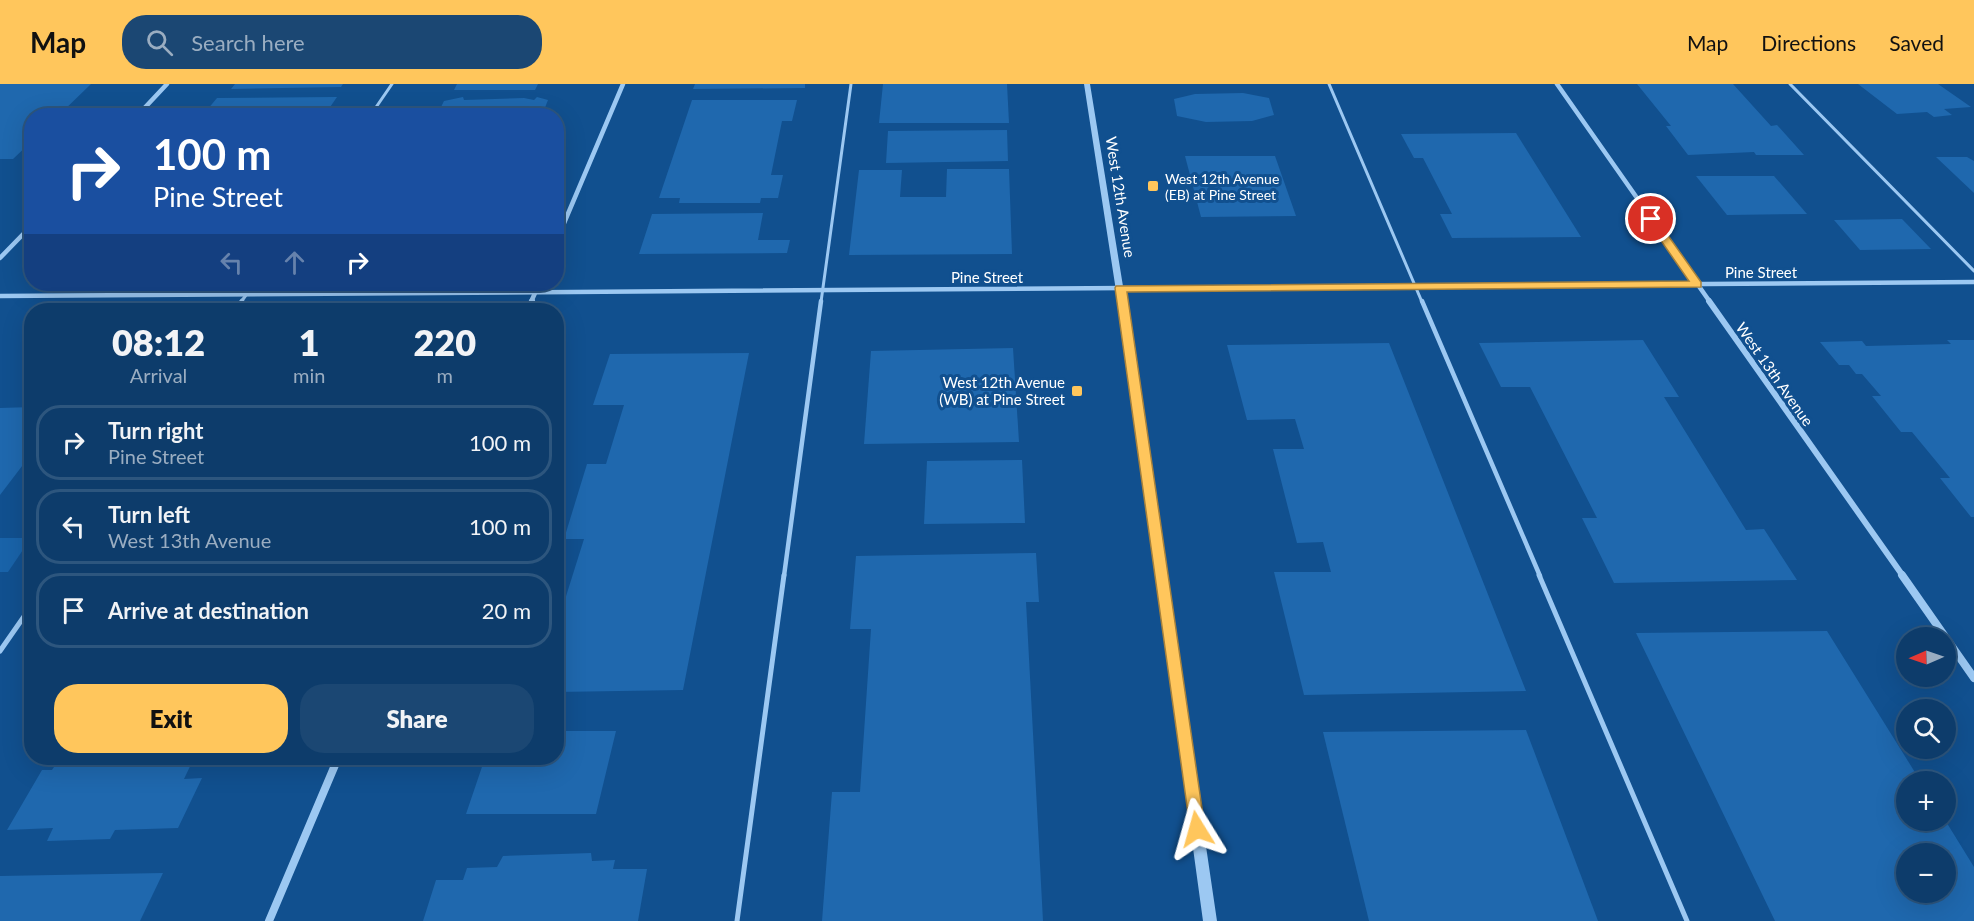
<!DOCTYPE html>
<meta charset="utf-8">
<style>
body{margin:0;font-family:Lato,sans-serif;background:#1b4773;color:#f1f3f6;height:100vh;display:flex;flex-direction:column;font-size:22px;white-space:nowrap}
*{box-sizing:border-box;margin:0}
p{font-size:20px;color:#9aadc1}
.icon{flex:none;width:33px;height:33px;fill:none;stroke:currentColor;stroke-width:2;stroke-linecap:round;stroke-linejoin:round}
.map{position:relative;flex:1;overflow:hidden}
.drawer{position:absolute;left:24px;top:219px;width:540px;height:462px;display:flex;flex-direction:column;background:#0d3c6b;border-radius:24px;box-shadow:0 6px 24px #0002,0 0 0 2px #2d567e}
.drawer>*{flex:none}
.banner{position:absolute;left:24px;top:24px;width:540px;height:183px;border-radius:24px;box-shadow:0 6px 24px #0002,0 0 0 2px #2d567e;background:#1a4fa0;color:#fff;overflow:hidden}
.needle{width:39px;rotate:268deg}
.fabs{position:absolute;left:1896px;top:543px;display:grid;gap:12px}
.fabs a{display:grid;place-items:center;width:60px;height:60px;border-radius:50%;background:#0d3c6b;box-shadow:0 6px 24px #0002,0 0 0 2px #2d567e;font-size:30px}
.pin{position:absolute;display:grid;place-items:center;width:51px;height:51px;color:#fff;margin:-26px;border:3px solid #fff;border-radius:50%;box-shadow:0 2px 6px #0007}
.me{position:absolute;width:66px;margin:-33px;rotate:352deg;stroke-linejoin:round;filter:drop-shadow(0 0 4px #0008)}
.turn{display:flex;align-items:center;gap:21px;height:126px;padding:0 30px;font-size:27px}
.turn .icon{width:78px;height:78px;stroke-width:2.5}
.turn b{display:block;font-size:42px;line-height:51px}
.lanes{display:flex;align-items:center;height:57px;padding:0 30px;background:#0003;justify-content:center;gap:30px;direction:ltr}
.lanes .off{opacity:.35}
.eta{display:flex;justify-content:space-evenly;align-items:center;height:102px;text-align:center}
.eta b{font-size:36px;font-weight:800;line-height:42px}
.cta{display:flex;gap:12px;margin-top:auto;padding:12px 30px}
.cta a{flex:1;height:69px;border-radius:24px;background:#ffc65c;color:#111;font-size:24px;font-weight:800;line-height:69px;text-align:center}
.cta a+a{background:#1b4773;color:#f1f3f6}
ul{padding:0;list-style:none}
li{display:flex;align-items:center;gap:18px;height:75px;margin:0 12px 9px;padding:0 18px;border:3px solid #2d567e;border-radius:24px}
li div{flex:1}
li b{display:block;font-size:22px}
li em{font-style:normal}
header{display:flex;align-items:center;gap:36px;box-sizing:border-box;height:84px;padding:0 30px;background:#ffc65c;color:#111}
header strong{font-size:28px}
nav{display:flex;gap:33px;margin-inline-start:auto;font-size:21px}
.search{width:420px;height:54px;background:#1b4773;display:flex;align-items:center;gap:15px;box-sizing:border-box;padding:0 21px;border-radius:24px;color:#9aadc1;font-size:22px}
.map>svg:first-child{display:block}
</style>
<header>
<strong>Map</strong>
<div class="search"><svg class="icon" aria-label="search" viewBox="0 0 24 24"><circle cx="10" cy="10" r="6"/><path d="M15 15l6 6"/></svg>Search here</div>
<nav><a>Map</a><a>Directions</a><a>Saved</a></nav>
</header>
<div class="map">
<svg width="1974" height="837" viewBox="0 0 1974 837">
<rect width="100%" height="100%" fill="#11508f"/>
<path fill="#1963a9" d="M0,454h31l-23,34h-8z"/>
<g fill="#1f68ae" fill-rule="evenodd">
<path d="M0,0h91l-33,32h-26v25l-19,18h-13z"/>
<path d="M235,0h108l-2,3 -110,2z"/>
<path d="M457,0h81l-3,6h-81z"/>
<path d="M695,0h110v4l-112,1z"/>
<path d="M883,0h124l2,39h-130z"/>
<path d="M1637,0h96l38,42 6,-1 27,30h-48l-2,-3 -66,3 -22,-29h5z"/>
<path d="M1858,0h80l33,23 -27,2 8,6 -18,2 -7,-5 -30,2z"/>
<path d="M1243,9l26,5 5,17 -22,6 -46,1 -29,-6 -3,-17 21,-5z"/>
<path d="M337,13l-13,19h-122l15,-18z"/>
<path d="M463,13l1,3 60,-2 10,2 3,-3 11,3 -4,10h-7l-2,6h-93l2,-5h-5l5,-10z"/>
<path d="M692,16h105l-5,21h-10l-11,54h12l-5,23h-17l-1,5h-81l1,-5h-21z"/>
<path d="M1007,46l1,31 -122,2 2,-32z"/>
<path d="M1516,49l65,104 -129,1 -12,-24h12l-29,-56h-9l-13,-24z"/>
<path d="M1185,72h90l21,60 -95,1z"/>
<path d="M1936,73h31l7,4v32z"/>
<path d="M947,85h62l3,85 -163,1 10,-85h43l-2,27h46z"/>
<path d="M1696,92h78l33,38 -80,1z"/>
<path d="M763,129l-5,27h32l-3,13 -148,1 13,-40z"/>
<path d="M1902,135l29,30 -71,1 -26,-30z"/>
<path d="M1643,256l36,57h-15l82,133 18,-1 33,51 -183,3 -32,-65h15l-67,-131h-29l-22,-44z"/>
<path d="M1947,256h27v177h-3l-31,-39h10l-38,-46h-11l-29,-36h9l-19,-22h-6l-7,-9h-10l-19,-23 42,-1 4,5 85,-2z"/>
<path d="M1389,259l137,348 -222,4 -30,-123h57l-8,-30 -26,1 -24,-94h31l-9,-30 -48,1 -20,-75z"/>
<path d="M1013,264l6,94 -155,2 7,-93z"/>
<path d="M749,269l-66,337 -127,2v-83h6l22,-70h-20l23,-75h19l18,-59h-31l17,-51z"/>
<path d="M32,323v46l-32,42v-87z"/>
<path d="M1022,376l3,63 -101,1 3,-63z"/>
<path d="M1036,469l3,49h-13l17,319h-221l10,-129h28l11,-163h-21l6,-73z"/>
<path d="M1827,547l94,151h-15v38h39l29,47v54h-199l-139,-288zM1906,770h40v38h-40z"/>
<path d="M1526,646l72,191h-229l-46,-189z"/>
<path d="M556,647h60l-20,83h-130l19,-56h71z"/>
<path d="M60,674h134l-10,21 18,-1 -24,50 -63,2 -5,9 -63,2 6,-13 -46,2 35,-60h10z"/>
<path d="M591,769l1,8 23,-1 -2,9h34l-9,52h-215l13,-41h27l4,-12 30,-1 6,-11z"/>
<path d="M163,789l-23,48h-140v-45z"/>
</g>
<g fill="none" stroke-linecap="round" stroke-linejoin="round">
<g stroke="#9cc8f2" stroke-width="3">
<path d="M1329,0l93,218"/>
<path d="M1790,0l184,187"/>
<path d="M370,32l22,-32"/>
<path d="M241,218l13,-18"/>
<path d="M821,218l30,-218"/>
</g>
<g stroke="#9cc8f2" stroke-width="4.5">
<path d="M1422,217l118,275"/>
<path d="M235,226l7,-9"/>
<path d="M784,492l37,-275"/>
</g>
<g stroke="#9cc8f2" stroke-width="5">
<path d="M1539,491l148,346"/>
<path d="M0,567l32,-46"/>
<path d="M737,837l47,-346"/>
</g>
<g stroke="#9cc8f2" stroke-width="4.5">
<path d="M1557,0l153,218"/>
<path d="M137,32l30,-32"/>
<path d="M556,158l67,-158"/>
<path d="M0,174l32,-33"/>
<path d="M0,212l1974,-14"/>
<path d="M531,218l8,-18"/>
</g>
<g stroke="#9cc8f2" stroke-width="6">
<path d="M1709,217l194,275"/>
<path d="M528,226l4,-9"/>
</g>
<g stroke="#9cc8f2" stroke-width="8">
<path d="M1902,491l72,103"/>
<path d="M269,837l69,-163"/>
</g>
<path fill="#9cc8f2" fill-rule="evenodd" d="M1084,0h6l39,239 88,598h-14l-82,-598z"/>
</g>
<path fill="#ffc65c" stroke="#a6813c" stroke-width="1.5" d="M1651,132l4,1 46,65v5l-574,5 78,537 -2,6 -6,2 -6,-2 -76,-547 1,-2 573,-5 -43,-62z"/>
<g fill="#ffc65c" stroke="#11508f" stroke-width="2">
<rect x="1147" y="96" width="12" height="12" rx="3"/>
<rect x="1071" y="301" width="12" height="12" rx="3"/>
</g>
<g text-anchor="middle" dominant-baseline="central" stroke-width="6" stroke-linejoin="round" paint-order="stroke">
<g font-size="14" fill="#fff" stroke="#11508f" text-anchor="start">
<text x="1165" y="94">West 12th Avenue<tspan x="1165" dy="16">(EB) at Pine Street</tspan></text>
</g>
<g font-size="15" fill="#fff" stroke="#11508f">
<text transform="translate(1121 113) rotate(81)">West 12th Avenue</text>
<text x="1761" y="188">Pine Street</text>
<text x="987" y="193">Pine Street</text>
<text transform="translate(1775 290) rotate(55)">West 13th Avenue</text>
</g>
<g font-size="15" fill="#fff" stroke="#11508f" text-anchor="end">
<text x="1065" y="298">West 12th Avenue<tspan x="1065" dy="17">(WB) at Pine Street</tspan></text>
</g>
</g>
</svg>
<div class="fabs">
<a><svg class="needle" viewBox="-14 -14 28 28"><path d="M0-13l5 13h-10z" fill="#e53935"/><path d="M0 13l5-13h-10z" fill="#9aadc1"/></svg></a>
<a><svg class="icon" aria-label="search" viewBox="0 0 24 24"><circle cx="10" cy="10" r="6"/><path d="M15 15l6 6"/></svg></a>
<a>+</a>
<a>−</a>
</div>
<div class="pin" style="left:1651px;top:135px;background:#d93025"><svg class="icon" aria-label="arrive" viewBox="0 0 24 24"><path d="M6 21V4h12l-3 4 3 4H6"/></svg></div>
<svg class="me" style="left:1197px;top:745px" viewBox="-20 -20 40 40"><path d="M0-17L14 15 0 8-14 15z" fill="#ffc65c" stroke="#fff" stroke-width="4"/></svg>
<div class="banner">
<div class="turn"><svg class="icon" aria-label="right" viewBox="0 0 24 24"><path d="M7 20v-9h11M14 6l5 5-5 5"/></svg><div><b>100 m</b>Pine Street</div></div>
<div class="lanes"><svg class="icon off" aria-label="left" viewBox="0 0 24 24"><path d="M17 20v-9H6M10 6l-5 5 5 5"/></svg><svg class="icon off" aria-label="ahead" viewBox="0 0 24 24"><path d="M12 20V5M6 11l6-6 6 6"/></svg><svg class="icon" aria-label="right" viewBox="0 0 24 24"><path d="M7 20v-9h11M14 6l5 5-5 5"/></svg></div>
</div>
<section class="drawer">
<div class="eta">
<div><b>08:12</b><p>Arrival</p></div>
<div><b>1</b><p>min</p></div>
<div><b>220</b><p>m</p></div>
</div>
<ul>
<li><svg class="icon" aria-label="right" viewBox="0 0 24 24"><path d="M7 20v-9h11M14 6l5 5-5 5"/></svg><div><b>Turn right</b><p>Pine Street</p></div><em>100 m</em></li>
<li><svg class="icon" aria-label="left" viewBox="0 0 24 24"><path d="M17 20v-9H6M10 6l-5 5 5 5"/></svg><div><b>Turn left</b><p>West 13th Avenue</p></div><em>100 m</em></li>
<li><svg class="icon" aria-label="arrive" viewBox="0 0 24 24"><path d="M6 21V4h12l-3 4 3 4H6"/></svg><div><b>Arrive at destination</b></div><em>20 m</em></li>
</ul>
<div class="cta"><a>Exit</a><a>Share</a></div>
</section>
</div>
